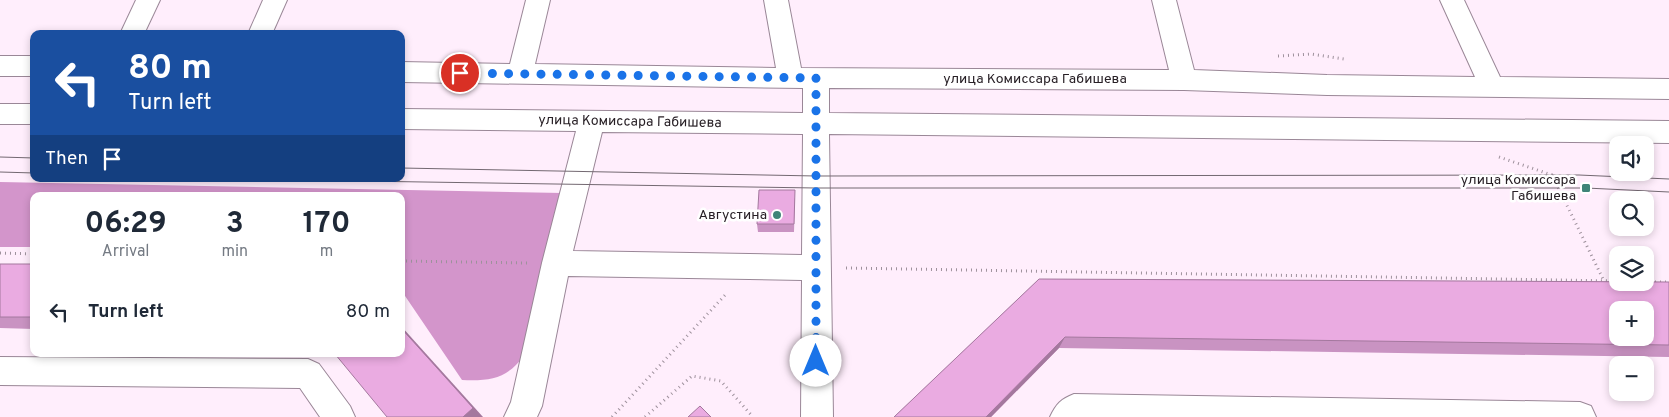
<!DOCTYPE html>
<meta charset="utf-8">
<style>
body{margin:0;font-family:Overpass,sans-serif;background:#f2f2f3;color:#1f2937;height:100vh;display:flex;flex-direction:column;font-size:19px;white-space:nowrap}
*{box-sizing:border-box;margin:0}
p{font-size:16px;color:#747a83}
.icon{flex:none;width:28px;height:28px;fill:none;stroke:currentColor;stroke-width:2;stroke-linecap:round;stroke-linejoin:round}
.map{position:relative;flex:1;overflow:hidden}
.panel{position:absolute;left:30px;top:192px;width:375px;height:165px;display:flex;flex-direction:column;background:#fff;border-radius:10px;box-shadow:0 2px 8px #0003}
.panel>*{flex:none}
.guide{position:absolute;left:30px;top:30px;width:375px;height:152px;border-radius:10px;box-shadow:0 2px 8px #0003;background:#1a4fa0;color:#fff;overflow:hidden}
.tools{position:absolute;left:1609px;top:136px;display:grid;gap:10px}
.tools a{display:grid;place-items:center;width:45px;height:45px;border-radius:10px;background:#fff;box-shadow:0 2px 8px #0003;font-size:25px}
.pin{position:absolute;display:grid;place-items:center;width:42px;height:42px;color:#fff;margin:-21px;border:2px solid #fff;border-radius:50%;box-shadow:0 1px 5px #0007}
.me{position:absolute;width:55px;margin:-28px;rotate:0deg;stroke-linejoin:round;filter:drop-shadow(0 0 4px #0008)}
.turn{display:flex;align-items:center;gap:18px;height:105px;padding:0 15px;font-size:22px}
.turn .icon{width:65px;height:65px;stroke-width:2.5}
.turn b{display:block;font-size:35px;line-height:42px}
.then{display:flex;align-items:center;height:48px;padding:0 15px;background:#0003;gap:10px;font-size:19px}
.eta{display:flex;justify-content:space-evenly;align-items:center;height:85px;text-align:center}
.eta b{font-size:30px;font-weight:700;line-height:35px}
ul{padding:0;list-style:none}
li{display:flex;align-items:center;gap:15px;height:70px;padding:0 15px}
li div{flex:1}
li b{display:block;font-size:19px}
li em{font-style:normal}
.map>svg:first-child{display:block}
</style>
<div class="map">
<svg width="1669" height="417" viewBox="0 0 1669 417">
<rect width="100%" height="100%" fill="#ffeefc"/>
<path fill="#d395cb" d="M0,182l563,11 -39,163c-18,23 -33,25 -62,24l-61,-90v-94h-367v51h-34z"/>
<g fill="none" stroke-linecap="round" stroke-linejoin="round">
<defs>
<g id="minor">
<path d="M136,0h24l-16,34h-24z"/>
<path d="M263,0h24l-15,34h-24z"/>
<path d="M526,0h24l-15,64 241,4 -12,-68h24l13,68 368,2 -17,-70h24l18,70 133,5 148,2 -35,-77h24l36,77 169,2v20l-342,-4 -143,-5 -355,-2v25l840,8v22l-840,-9 4,283h-32l1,-137 -234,-4 -26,130 -5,11h-33l7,-15 31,-139 34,-132 -175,-2v-20l402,4v-25l-402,-6v-20l109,2zM602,132l201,2 -1,121 -229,-4z"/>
<rect x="0" y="56" width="34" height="20"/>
<rect x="0" y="104" width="34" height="20"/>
<path d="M0,357l308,2 11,5 31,42 5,11h-35l-20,-29 -300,-3z"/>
<path d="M1074,394l506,8 11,4 5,11h-546c6,-13 11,-18 24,-23z"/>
</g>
</defs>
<use href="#minor" stroke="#9a8797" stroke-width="2"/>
<g stroke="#9e919c" stroke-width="3" stroke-dasharray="1 4" stroke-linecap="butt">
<path d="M1278,56l33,-2 33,5"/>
<path d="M1499,157l53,18 52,106"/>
<path d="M0,253l34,1"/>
<path d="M401,261l127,2"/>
<path d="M846,268l772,13"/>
<path d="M1645,282h24"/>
<path d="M612,417l115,-124"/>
<path d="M645,417l47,-41 29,5 32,36"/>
</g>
<use href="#minor" fill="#fff" fill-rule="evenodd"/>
<g stroke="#736871" stroke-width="1">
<path d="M0,157l34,1"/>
<path d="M401,168l415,8 763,-1 90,4"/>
<path d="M0,172l34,1"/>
<path d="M228,179l588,9h770l83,4"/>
</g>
</g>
<g fill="#c993c2">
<path d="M795,198l-1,34h-36l-1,-8z"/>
<path d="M0,264h34v65l-34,-1z"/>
<path d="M1039,279l630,3v75l-610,-9 -68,69h-97z"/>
</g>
<g fill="#a4789e">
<path d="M401,326l82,91h-20l-62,-89z"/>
<path d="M1065,337l-6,11 -68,69h-5z"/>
</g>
<g fill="#eaabe1" stroke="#a4789e" fill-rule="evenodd">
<path d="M759,190h36l-1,34h-37z"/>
<rect x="0" y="264" width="34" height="53"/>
<path d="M1039,279l630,3v63l-604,-8 -79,80h-92zM1618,310h27v28h-27z"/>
<path d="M401,328l72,80 -10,9h-76l-52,-63h66z"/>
<path d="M700,406l11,11h-23z"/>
</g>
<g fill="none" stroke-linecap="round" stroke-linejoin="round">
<path stroke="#1a73e8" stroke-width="9" stroke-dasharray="0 16.2" d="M460,73l356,5v283"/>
</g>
<g fill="#3f8478" stroke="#fff" stroke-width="2">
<rect x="1581" y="183" width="10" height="10" rx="2.5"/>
<circle cx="777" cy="215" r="5"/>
</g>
<g text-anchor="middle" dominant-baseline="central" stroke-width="5" stroke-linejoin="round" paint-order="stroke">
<g font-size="14" fill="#282026" stroke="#fff">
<text x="1035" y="79">улица Комиссара Габишева</text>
<text transform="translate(630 122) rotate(1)">улица Комиссара Габишева</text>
</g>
<g font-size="14" fill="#282026" stroke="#fff" text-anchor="end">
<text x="1576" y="180">улица Комиссара<tspan x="1576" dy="16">Габишева</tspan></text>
<text x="767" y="215">Августина</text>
</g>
</g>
</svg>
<div class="tools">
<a><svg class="icon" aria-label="sound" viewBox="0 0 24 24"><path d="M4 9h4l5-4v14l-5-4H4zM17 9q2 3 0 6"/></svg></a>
<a><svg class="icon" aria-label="search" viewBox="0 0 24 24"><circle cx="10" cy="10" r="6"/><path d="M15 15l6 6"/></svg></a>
<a><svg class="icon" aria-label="layers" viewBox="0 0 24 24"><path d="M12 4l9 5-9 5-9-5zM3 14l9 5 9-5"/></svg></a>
<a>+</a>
<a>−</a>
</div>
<div class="pin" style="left:460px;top:73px;background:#d93025"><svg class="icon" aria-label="arrive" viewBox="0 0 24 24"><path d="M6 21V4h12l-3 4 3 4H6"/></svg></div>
<svg class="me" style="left:816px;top:361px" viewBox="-20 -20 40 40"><circle r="19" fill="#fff"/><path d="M0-13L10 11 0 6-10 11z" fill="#1a73e8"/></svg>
<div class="guide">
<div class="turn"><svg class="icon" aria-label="left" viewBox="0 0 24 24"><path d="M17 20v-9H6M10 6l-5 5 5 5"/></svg><div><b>80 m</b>Turn left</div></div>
<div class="then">Then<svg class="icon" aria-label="arrive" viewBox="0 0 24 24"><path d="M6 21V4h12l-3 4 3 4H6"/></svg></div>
</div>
<section class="panel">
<div class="eta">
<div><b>06:29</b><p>Arrival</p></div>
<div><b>3</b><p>min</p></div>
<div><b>170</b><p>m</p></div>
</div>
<ul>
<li><svg class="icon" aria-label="left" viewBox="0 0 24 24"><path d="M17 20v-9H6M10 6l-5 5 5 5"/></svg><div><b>Turn left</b></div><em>80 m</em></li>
</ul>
</section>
</div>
